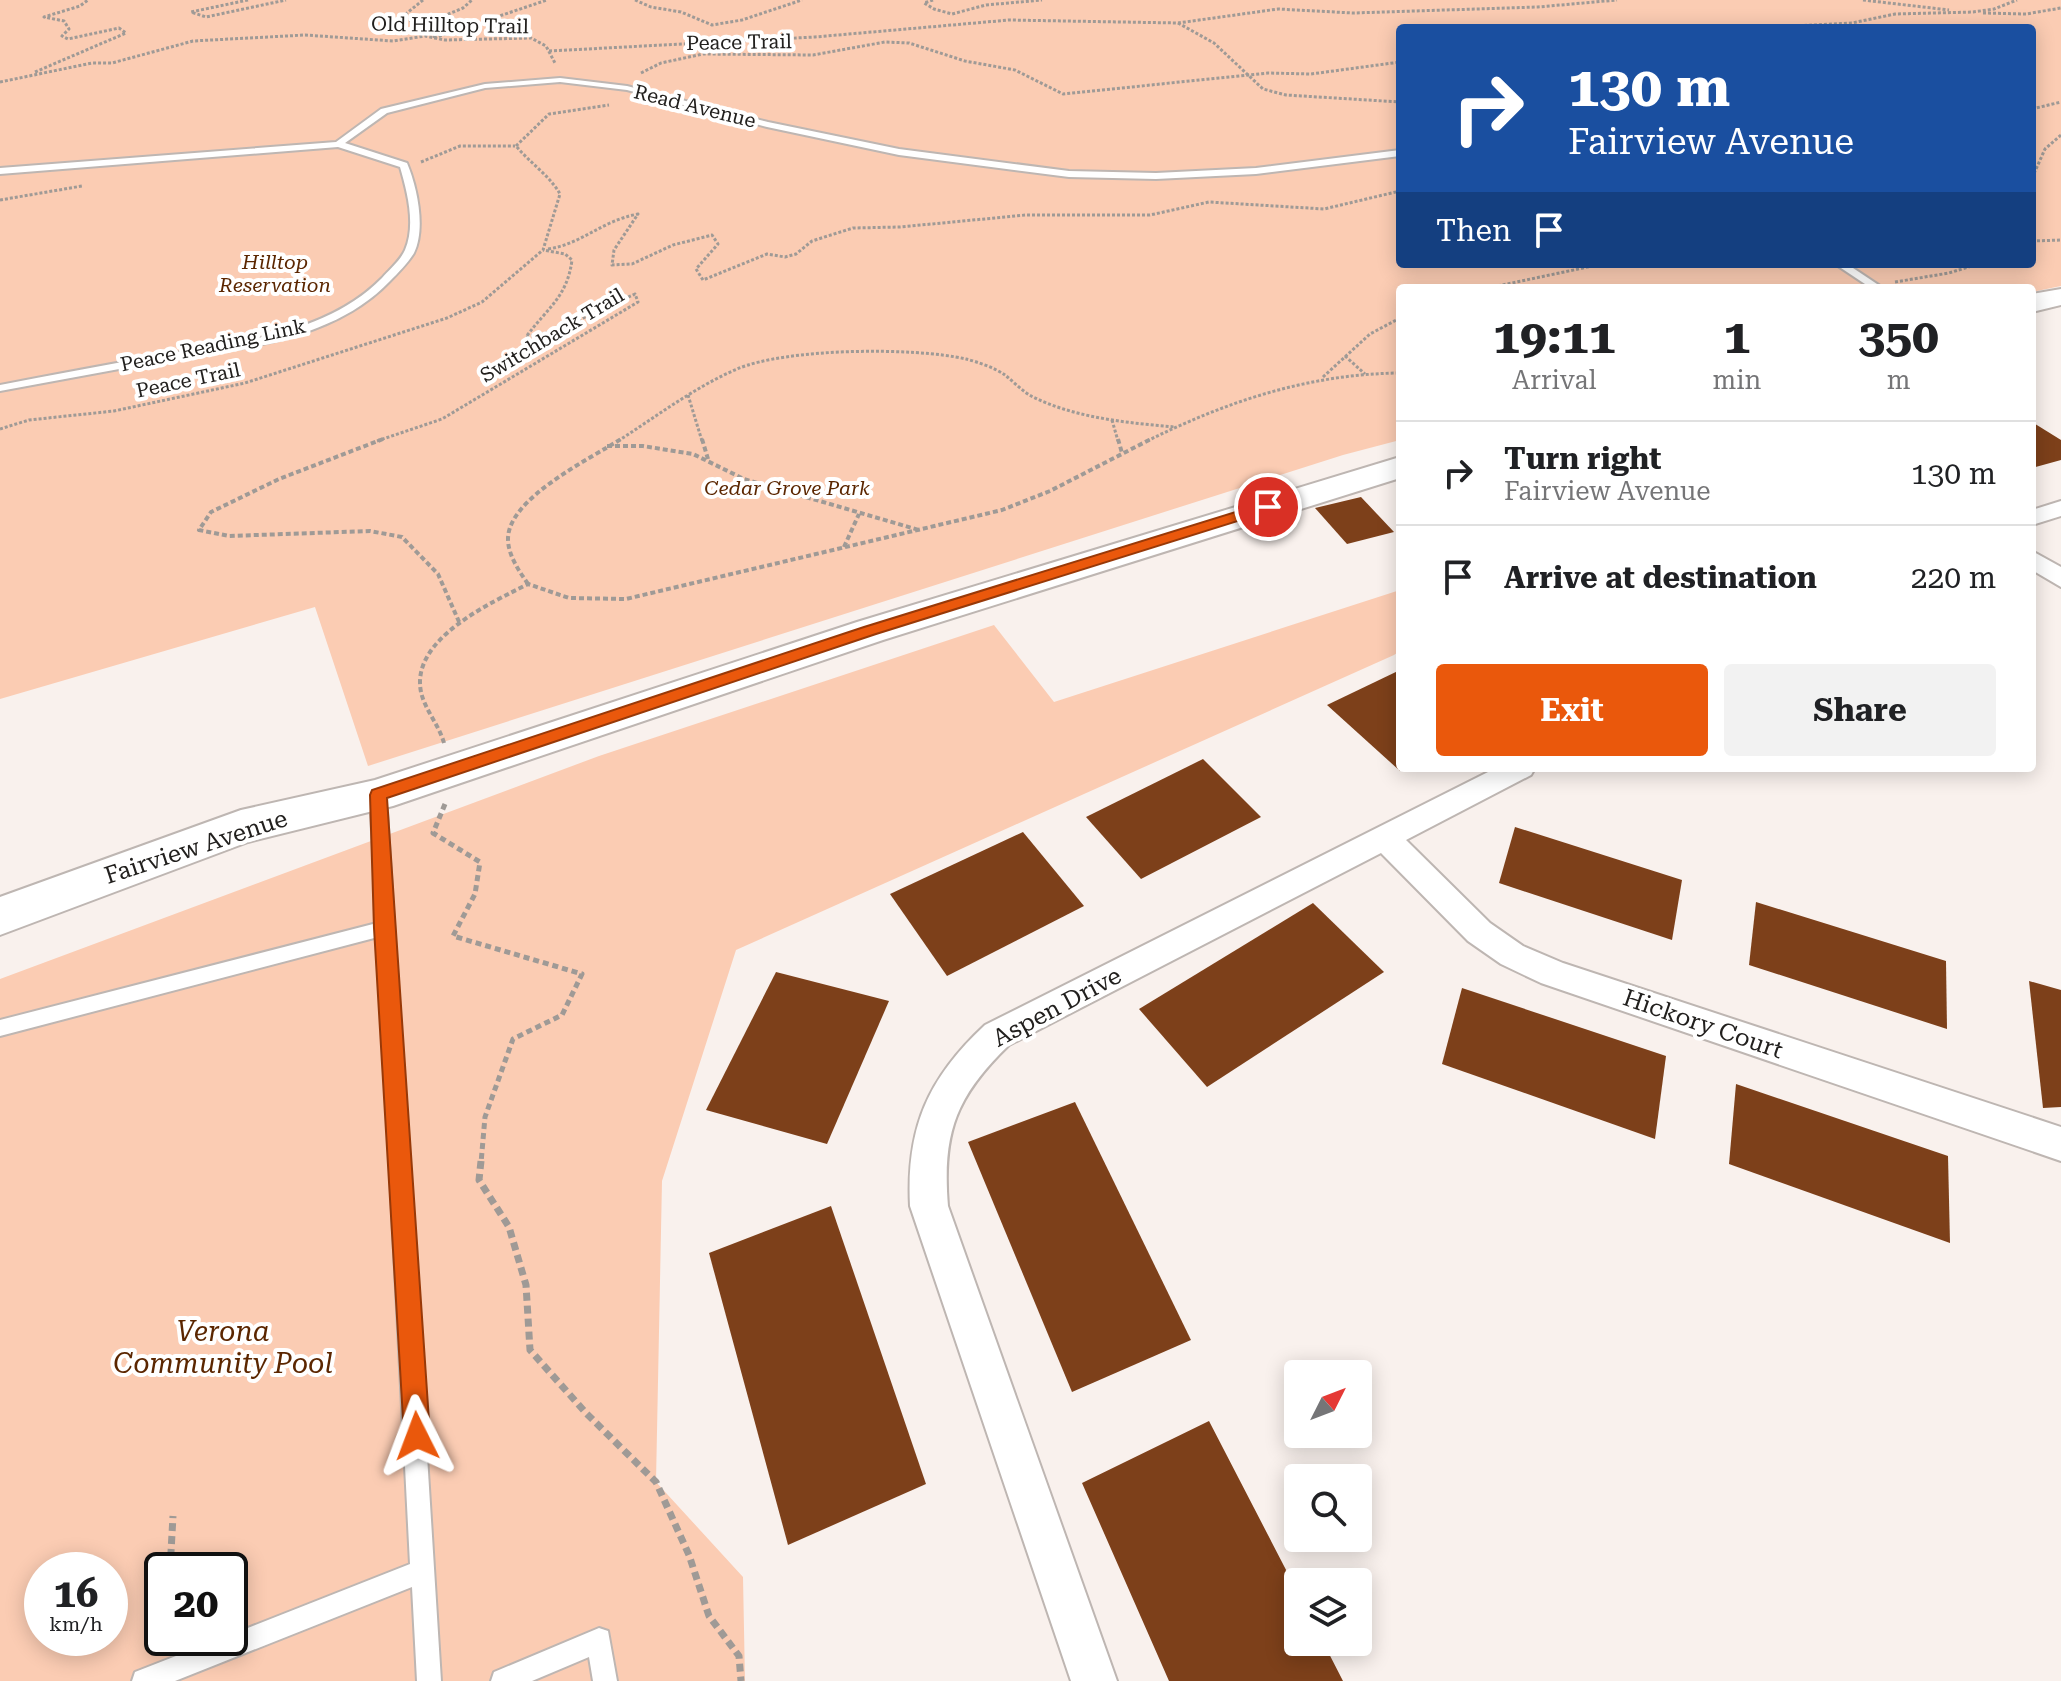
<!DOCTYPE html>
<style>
body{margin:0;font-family:"Roboto Serif",serif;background:#f2f2f2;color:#202124;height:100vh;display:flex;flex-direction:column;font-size:30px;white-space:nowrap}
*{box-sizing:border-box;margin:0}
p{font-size:26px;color:#757577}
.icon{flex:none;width:44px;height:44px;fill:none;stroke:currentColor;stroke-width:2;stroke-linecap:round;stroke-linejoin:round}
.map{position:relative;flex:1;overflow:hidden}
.panel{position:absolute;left:1396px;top:284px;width:640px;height:488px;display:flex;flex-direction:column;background:#fff;border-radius:8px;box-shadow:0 4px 20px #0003}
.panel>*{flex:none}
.banner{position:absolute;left:1396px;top:24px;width:640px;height:244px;border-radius:8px;box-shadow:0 4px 20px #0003;background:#1a4fa0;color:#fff;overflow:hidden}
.needle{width:52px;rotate:48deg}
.buttons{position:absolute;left:1284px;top:1360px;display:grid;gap:16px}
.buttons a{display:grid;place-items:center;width:88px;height:88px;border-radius:8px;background:#fff;box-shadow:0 4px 20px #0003;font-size:40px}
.speed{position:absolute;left:24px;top:1552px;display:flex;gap:16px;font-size:40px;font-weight:700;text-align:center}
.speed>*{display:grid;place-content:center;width:104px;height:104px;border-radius:50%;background:#fff;box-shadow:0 4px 20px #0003;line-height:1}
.speed small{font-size:20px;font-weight:400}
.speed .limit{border:4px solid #111;border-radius:12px;background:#fff;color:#111}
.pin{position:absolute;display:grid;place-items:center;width:68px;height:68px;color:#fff;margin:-34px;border:4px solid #fff;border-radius:50%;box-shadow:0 2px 8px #0007}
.me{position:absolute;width:88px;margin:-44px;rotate:357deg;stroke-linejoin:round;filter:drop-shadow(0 0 6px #0008)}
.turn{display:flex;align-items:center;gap:28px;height:168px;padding:0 40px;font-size:36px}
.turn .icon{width:104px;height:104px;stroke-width:2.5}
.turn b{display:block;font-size:56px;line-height:68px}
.then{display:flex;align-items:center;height:76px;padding:0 40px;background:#0003;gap:16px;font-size:30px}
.eta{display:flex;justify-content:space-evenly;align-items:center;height:136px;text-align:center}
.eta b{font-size:48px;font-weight:700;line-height:56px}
.button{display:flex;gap:16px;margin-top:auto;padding:16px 40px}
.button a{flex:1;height:92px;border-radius:8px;background:#ea580c;color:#fff;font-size:32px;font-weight:700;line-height:92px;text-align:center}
.button a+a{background:#f2f2f2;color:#202124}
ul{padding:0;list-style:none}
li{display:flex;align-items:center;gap:24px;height:104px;padding:0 40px;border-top:2px solid #e0e0e0}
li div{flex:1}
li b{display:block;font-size:30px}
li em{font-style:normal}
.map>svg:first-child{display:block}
</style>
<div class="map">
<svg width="2061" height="1681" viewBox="0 0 2061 1681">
<rect width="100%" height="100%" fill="#f9f1ed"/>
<g fill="#fbccb3" fill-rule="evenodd">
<path d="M0,0h2061v286l-29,6v-4h-632v152l-57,15 -975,311 -53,-159 -315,92zM1400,28h632v236h-632z"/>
<path d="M1400,590v61l-6,4 -658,295 -74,231 -6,301 87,95 2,104h-745v-702l599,-223 395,-131 60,77zM42,1570h68v68h-68zM162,1570h68v68h-68z"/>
</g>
<g fill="#7d401a">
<path d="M2032,422l29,18v20l-29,8z"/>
<path d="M1361,497l33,35 -47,12 -32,-36z"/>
<path d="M1400,670v101l-73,-66z"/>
<path d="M1203,759l58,58 -120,62 -55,-62z"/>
<path d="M1515,827l167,53 -10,60 -173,-57z"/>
<path d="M1023,832l61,74 -137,70 -57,-82z"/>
<path d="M1756,902l190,59 1,68 -198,-64z"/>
<path d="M1313,903l71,69 -177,115 -68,-78z"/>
<path d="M776,972l113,29 -62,143 -121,-34z"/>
<path d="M2029,981l32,9v117l-18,1z"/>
<path d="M1462,988l204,68 -11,83 -213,-75z"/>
<path d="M1736,1084l212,72 2,87 -221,-79z"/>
<path d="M1075,1102l116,238 -119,52 -104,-250z"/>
<path d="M831,1206l95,278 -138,61 -79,-292z"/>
<path d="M1209,1421l89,172v49h25l20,39h-174l-87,-198z"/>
</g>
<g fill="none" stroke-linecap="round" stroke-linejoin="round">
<defs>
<g id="lane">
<path d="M560,78l67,8 141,36 131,27 170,22 87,2 100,-5 144,-18v6l-144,18 -100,5 -87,-2 -170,-22 -132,-28 -140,-37 -67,-8 -75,6 -98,25 -42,30 62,20c10,24 19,65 7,90 -6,10 -16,20 -24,28 -59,62 -154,67 -233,81 -52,10 -105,19 -157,29v-6c52,-10 104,-20 156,-29 76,-14 168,-19 226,-78 7,-8 18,-17 23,-28 11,-25 2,-59 -5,-83l-62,-20 -338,27v-6l336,-26 45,-33 104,-25z"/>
<path d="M1835,264h12l36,24h-12z"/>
<path d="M378,789l8,6 55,886h-24l-5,-94 -237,94h-43l3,-9 87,-34h8v-3l180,-71 -32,-627 -378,99v-16l377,-97 -7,-128z"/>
<path d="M599,1628l9,3 9,50h-24l-4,-24 -57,24h-41l3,-9z"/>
</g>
<g id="street">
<path d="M2061,501v15l-29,9v-15z"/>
<path d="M2032,551l29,16v20l-29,-17z"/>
<path d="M1496,768h39l-4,7 -125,65 84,83 33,23 40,17 498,164v34l-520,-178 -40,-19 -33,-23 -87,-88 -372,192c-53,51 -67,88 -61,161l169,475h-46l-161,-475c-4,-78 18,-128 75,-181z"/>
</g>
<g id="secondary">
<path d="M2061,289v16l-29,7v-18z"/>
<path d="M1400,457v21l-517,162 -490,166 -145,36 -248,93v-38l241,-87 134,-30 482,-158z"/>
</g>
</defs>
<use href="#lane" stroke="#beb6b2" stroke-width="4"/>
<use href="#street" stroke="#beb6b2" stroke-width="4"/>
<use href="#secondary" stroke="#beb6b2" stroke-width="4"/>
<g stroke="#9f9a96" stroke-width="3" stroke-dasharray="3 2" stroke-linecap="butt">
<path d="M248,0l-57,12 15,5 80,-17"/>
<path d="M423,0l-16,13 -1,5 11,7 21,-2"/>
<path d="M635,0l16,7 30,5 31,13 30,-5 60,-20"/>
<path d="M933,0l-9,3 10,6 18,5 34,-9 56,-5"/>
<path d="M1863,0l86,10"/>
<path d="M1983,13l43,1 35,-6"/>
<path d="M1178,23l36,20 49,46 23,6 114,7"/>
<path d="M1754,28l98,-5 43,-9 78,-2 21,-3 23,-9"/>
<path d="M434,38l113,-38"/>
<path d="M434,38l5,-20 24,-10 9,-8"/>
<path d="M549,51l266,-14 194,-17 169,3 100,-14 75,4 185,-6 79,-7"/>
<path d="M35,72l91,-39 -7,-5 -51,11 -6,-3 7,-7 -5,-8 -20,-4 36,-11 8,-6"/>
<path d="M641,73l20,-10 42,-9 110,1 72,-13 24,1 56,18 50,9 48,24 205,-21 43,1 89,-12"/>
<path d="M0,82l92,-19h20l81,-22 112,-6 88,6 32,-5 20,4 86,-2 15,8 9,17"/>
<path d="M2032,109l29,-7"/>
<path d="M516,146l33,-32 60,-9"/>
<path d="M421,162l39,-16h55"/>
<path d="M2032,178l13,-29 16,-14"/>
<path d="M0,200l82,-14"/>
<path d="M2032,241l29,-1"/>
<path d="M548,249c34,-5 53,-28 90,-35l-24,36 -2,15 20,-1 41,-19 39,-10 6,9 -22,25 7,11 64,-26 18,3 11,-3 16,-13 41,-13 47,-1 126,-12h124l59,-13 115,7 76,-18"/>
<path d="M1895,282l54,-9 29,-9"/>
<path d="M1488,288l114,-24"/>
<path d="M1345,356l20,18"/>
<path d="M1323,377l47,-43 30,-16"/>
<path d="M688,395l14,46"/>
<path d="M1112,420l6,21"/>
<path d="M0,429l29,-9 85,-9 131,-28 202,-65 35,-16 61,-52 17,-56c-9,-17 -31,-32 -44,-48"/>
<path d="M377,441l65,-22 196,-117 -3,-8 -80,37 -29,6c21,-29 41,-39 46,-77l-7,-6 -22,-4"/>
<path d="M618,441c39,-25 77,-54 119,-72 49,-21 177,-22 229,-10 12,3 29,9 39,16 9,7 18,17 28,22 43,21 95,26 142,30"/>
<path d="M1147,441c81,-40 162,-67 253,-68"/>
</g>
<g stroke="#9f9a96" stroke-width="4" stroke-dasharray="5 3" stroke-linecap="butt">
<path d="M383,439l-104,40 -68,33 -12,18 30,6 141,-5 32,6 36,37 22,50"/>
<path d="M702,439l6,20"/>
<path d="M1118,439l4,14"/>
<path d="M607,446h36l50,8 51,25 175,51"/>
<path d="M844,547l15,-33"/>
<path d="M528,584c-9,-13 -20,-29 -20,-45 0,-41 82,-80 113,-100"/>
<path d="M444,743c-5,-18 -19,-33 -23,-51 -11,-53 70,-89 107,-108l41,14 57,1 376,-89 48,-19 101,-52"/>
</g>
<path stroke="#9f9a96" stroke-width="5" stroke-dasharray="6 4" stroke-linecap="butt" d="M445,804l-12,29 47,29 -5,32 -22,42 129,38 -20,41 -49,24 -28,78 -4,46"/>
<g stroke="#9f9a96" stroke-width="7" stroke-dasharray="8 5" stroke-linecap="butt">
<path d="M481,1161l-2,19 30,47 17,58 4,65 56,63 70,69 33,73 20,61 30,40 2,25"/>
<path d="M170,1570l3,-54"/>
</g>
<use href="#lane" fill="#fff" fill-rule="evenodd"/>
<use href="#street" fill="#fff" fill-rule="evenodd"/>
<use href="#secondary" fill="#fff" fill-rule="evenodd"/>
</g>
<path fill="#ea580c" stroke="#983908" stroke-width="2" d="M1268,502l5,2v6l-397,124 -489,164 43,638 -4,9 -9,4 -9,-4 -4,-9 -30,-508 -4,-133 2,-5 492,-163z"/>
<g text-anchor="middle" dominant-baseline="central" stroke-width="8" stroke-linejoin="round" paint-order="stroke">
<g font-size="20" fill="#22201e" stroke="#fff">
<text transform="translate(450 25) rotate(1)">Old Hilltop Trail</text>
<text transform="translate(739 42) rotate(-1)">Peace Trail</text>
<text transform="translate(695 106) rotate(14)">Read Avenue</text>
<text transform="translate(552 335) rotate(-31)">Switchback Trail</text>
<text transform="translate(213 345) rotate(-12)">Peace Reading Link</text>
<text transform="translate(188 380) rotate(-12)">Peace Trail</text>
</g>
<g font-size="20" font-style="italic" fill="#5b2600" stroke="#fff">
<text x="275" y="262">Hilltop<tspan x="275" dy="23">Reservation</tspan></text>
<text x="787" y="488">Cedar Grove Park</text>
</g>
<g font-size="24" fill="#22201e" stroke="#fff">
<text transform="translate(196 847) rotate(-18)">Fairview Avenue</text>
<text transform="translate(1057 1007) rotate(-28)">Aspen Drive</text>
<text transform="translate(1703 1024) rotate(19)">Hickory Court</text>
</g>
<g font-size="28" font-style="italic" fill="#5b2600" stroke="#fff">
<text x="223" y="1331">Verona<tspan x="223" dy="32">Community Pool</tspan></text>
</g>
</g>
</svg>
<div class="buttons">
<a><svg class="needle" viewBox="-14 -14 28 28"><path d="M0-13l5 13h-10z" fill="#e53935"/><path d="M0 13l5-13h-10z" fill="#757577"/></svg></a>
<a><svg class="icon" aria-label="search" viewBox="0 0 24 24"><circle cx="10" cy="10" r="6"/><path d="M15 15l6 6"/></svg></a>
<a><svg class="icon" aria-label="layers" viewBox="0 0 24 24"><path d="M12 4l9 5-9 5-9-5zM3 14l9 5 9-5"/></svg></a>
</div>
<div class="speed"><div>16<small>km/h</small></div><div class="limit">20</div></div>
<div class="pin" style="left:1268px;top:507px;background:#d93025"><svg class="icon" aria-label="arrive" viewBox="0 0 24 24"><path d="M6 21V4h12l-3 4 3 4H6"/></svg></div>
<svg class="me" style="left:417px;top:1436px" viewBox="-20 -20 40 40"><path d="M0-17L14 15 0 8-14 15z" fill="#ea580c" stroke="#fff" stroke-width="4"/></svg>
<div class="banner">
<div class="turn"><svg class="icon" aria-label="right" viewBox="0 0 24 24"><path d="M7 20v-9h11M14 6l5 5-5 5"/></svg><div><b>130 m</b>Fairview Avenue</div></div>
<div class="then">Then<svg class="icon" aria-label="arrive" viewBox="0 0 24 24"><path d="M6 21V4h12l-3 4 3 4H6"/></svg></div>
</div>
<section class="panel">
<div class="eta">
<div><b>19:11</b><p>Arrival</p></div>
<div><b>1</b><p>min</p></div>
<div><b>350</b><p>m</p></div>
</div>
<ul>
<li><svg class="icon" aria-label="right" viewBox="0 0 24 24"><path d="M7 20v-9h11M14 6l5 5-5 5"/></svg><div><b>Turn right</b><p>Fairview Avenue</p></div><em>130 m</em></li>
<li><svg class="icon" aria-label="arrive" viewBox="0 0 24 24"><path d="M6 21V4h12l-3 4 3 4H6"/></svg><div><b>Arrive at destination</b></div><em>220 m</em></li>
</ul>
<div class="button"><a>Exit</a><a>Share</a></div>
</section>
</div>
